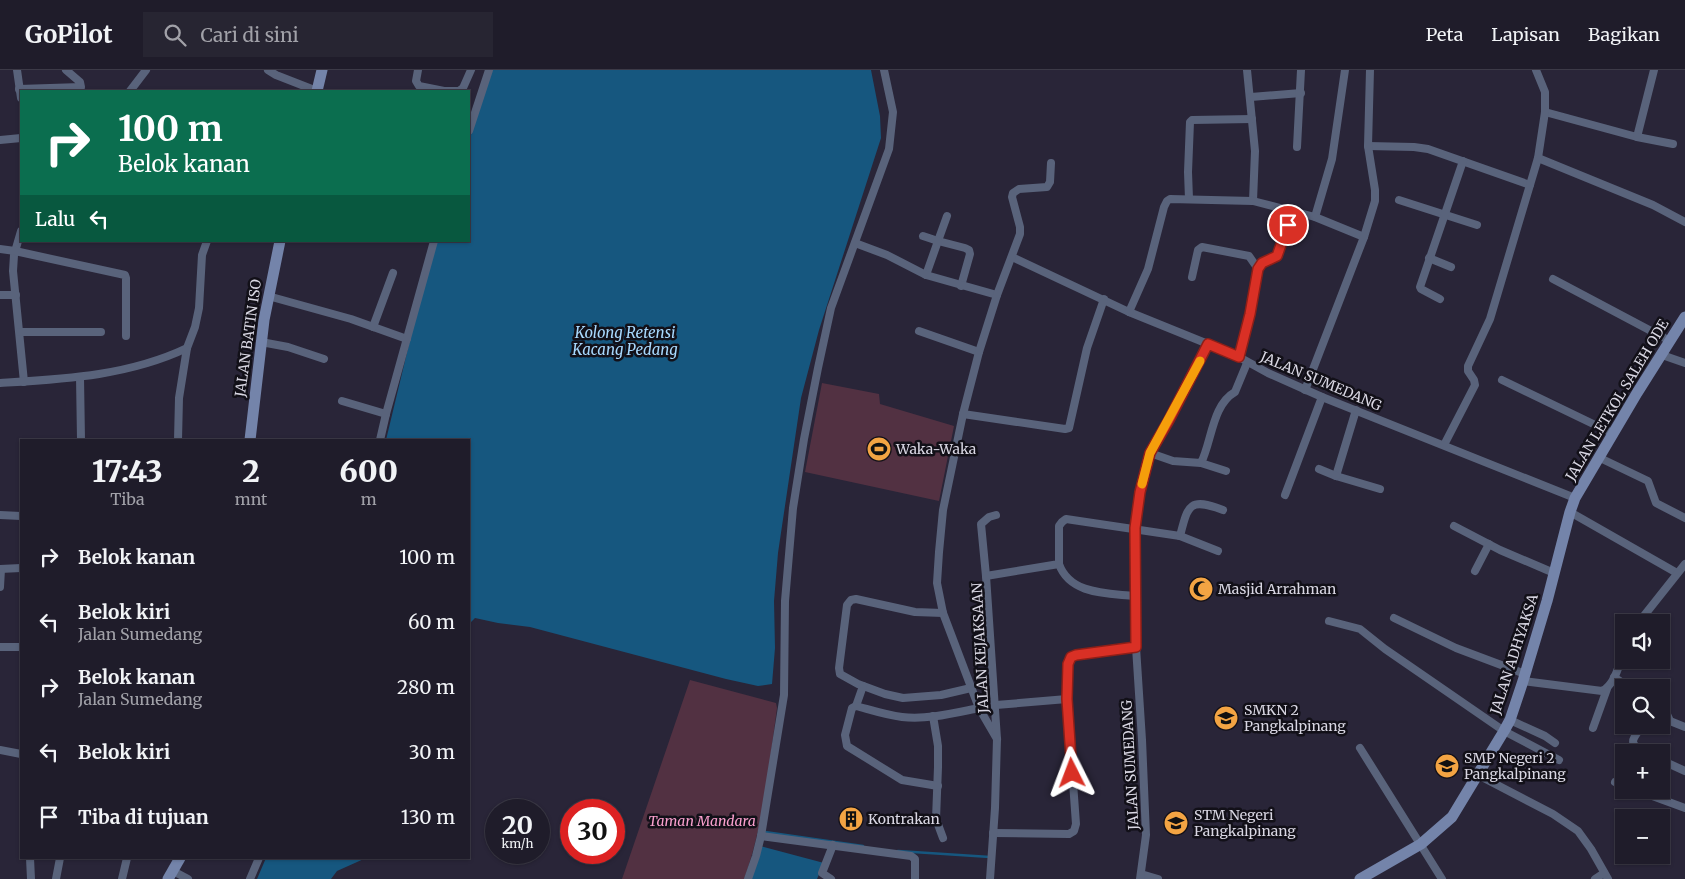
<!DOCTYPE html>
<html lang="id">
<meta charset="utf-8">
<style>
body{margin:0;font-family:Merriweather,serif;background:#272532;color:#f1f3f6;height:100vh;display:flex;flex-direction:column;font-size:19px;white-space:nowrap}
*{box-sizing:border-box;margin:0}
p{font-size:16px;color:#a1a1a8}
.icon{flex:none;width:28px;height:28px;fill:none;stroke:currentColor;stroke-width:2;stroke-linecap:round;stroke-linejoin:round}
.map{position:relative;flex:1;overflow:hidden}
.details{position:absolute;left:20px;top:369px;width:450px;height:420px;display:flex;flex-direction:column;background:#1f1c2a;border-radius:0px;box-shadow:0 1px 4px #0004,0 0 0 1px #3c3a47}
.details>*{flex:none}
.top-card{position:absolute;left:20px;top:20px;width:450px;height:152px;border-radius:0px;box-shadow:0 1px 4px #0004,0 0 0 1px #3c3a47;background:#0b6e4f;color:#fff;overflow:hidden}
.fabs{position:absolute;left:1615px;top:544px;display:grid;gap:10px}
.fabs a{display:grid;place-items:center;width:55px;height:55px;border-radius:0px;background:#1f1c2a;box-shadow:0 1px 4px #0004,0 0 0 1px #3c3a47;font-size:25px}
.speed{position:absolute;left:485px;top:729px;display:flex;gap:10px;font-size:25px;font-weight:700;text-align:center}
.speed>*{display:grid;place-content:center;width:65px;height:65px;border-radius:50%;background:#1f1c2a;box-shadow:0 1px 4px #0004,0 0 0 1px #3c3a47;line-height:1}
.speed small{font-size:12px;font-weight:400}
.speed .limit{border:8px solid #d22;background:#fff;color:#111}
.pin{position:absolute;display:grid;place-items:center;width:42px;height:42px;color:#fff;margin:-21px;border:2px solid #fff;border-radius:50%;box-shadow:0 1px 5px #0007}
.me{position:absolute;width:55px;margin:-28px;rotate:357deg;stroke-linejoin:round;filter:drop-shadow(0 0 4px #0008)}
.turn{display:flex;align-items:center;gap:18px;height:105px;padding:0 15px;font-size:22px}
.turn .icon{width:65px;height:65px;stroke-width:2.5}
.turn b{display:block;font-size:35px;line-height:42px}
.then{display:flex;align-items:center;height:48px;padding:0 15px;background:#0003;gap:10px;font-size:19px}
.eta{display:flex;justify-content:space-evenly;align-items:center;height:85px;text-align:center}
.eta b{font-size:30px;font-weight:800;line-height:35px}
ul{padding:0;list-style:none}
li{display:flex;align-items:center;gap:15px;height:65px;padding:0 15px}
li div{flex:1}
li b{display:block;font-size:19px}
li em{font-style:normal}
header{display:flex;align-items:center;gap:30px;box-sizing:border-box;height:70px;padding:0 25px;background:#1f1c2a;border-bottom:1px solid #3c3a47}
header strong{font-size:24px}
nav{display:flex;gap:28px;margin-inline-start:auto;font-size:18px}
.search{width:350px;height:45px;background:#272532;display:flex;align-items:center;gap:12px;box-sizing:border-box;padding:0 18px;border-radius:0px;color:#a1a1a8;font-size:19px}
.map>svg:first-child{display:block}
</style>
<header>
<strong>GoPilot</strong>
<div class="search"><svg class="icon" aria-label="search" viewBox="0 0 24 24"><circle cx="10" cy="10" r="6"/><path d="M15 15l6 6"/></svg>Cari di sini</div>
<nav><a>Peta</a><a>Lapisan</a><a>Bagikan</a></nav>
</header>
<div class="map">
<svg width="1685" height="809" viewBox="0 0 1685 809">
<rect width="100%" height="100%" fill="#292538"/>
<g fill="#523142">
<path d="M822,313l57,11 1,10 74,22 -15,75 -134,-29z"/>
<path d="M690,610l86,23 1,5c-8,57 -13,116 -33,171h-122z"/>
</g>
<g fill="#16577f">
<path d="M492,0h379l9,46 1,22 -62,192 -18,68 -23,155 -4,48 1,47 -3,36 -14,2 -32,-7 -196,-52 -32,-4 -23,-5 -6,6v-184h-83l30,-125 21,-74h32v-100z"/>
<path d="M760,776l64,17 -7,16h-68z"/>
<path d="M266,788h100l-29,13 -6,8h-74z"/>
</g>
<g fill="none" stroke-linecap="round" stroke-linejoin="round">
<g stroke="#16577f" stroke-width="2.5">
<path d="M765,762l98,14"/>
<path d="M898,781l92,6"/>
</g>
<g stroke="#59637b" stroke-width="8">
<path d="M17,0l4,28"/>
<path d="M268,0l8,5 41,16"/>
<path d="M418,0l-2,11 3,5 25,5h14"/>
<path d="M1247,0l8,81 -2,50"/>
<path d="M19,19l62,-2 -1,-5 -14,-12"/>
<path d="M130,21l16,-21"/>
<path d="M459,21l4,-3 8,-18"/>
<path d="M1251,27l50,-4"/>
<path d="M1545,42l92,25 17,-67"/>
<path d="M469,61l20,-61"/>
<path d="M1637,67l36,7"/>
<path d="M0,70l21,-2"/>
<path d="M1368,76l46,1 14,2 102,36"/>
<path d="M1297,77l4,-77"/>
<path d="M1538,88l115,47 32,17"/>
<path d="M1189,129l-1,-27 2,-50 2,-2 60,-1"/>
<path d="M1399,130l78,25"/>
<path d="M947,146l-9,25 27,7 4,2 1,4 -9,32"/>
<path d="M1315,147l17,-58 13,-89"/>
<path d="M21,161l-7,24 -1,16 11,111"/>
<path d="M923,166l15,5 -12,34"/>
<path d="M855,173l32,12 39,20 71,20"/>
<path d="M0,179l15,2 110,24 1,3v58"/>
<path d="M1012,187l117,55 79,32"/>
<path d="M1429,188l22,9"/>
<path d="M1192,207l6,-27 4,-3 47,9 9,13"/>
<path d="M1553,209l117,62"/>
<path d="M0,225h16"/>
<path d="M268,226l83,23 56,20"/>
<path d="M1440,229l-19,-10 -1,-2 43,-126"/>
<path d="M1129,242l19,-43 16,-62 3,-6 3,-2 83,2 62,16 49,20"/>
<path d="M373,257l20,-54"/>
<path d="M919,261l60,21"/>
<path d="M20,262h81"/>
<path d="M261,272l27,5 36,12"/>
<path d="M1662,285l23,8"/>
<path d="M1239,287l11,-42 8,-46c4,-9 14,-8 21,-14l13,-44"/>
<path d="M80,307l1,63"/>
<path d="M1502,310l112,54"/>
<path d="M0,313c64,-4 128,-7 187,-35l8,-21 4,-19 3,-53 5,-14"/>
<path d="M1305,320l59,-153 11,-36v-11l-7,-44 2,-76"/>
<path d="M342,331l44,13"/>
<path d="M1356,340l-20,66 44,13"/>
<path d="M963,344l102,15 4,-1 18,-80 17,-49"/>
<path d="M178,370l1,-42 8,-50"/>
<path d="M380,370l6,-26 48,-173"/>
<path d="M1444,375l31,-60 -1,-5 -6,-9v-5l22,-47 48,-161 7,-46v-20l-9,-22"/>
<path d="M1150,383l23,8 28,2c11,-22 11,-58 34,-71l12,-29"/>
<path d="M1600,388l48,23 8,22 29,15"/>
<path d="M1201,393l25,8"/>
<path d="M1319,399l17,7"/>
<path d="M1285,425l37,-98"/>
<path d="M1570,442l107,61"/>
<path d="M0,445l21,1"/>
<path d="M1454,456l46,24 54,23"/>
<path d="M1180,466c8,-31 9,-39 43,-26"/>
<path d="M1059,494c11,31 49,29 75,32"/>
<path d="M0,499l21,-1"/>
<path d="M1475,501l14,-27"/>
<path d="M986,506l-5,-52 8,-7 7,-2"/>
<path d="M0,517l1,-18"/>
<path d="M943,543l-28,-1 -59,-13 -5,1 -4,5 -8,63 1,6 18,10 27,10 18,4 38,-3 30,-7"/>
<path d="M1394,548l62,30 69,26"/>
<path d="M1329,551l31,8 25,20 119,82 55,29"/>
<path d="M1639,552l46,-58"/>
<path d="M0,577h21"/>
<path d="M1614,607l16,11"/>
<path d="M1523,611l79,10c13,-6 17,-27 22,-39"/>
<path d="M996,635l71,-6"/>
<path d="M856,636l7,-20"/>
<path d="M1661,637l4,3 5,11 15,6"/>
<path d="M933,646l5,30v21l-2,52 7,19"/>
<path d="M1510,650l35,16 10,7"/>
<path d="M1643,655c-10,14 -17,18 2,27"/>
<path d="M1593,658l14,-39"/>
<path d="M997,669l-18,-31 -36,-95 -6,-30 2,-31 4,-42 20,-96 16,-62 18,-57 23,-61v-7l-8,-30 1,-4 6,-4 28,-2 3,-5 1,-19"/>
<path d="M1360,678l82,131"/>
<path d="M0,680l21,4"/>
<path d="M1661,690l24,11"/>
<path d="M1478,705l75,39 25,17 13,18 17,30"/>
<path d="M1615,712l9,4"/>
<path d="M938,716l-36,-6 -55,-34 -2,-11 7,-27 4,-2c15,4 30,9 46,11 25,3 52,-4 77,-9"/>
<path d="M1636,720l49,18"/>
<path d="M993,763l76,1 5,-3 2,-7 -9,-125 1,-35 3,-7 5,-2 60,-8"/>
<path d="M761,766l150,20 4,3v20"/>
<path d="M30,788l1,21"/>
<path d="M173,801l15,8"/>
<path d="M1141,804l17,5"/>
<path d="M56,809l4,-21"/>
<path d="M122,809l5,-21"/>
<path d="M250,809l9,-21"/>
<path d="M748,809l8,-23 5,-20 23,-141 1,-94 8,-93 11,-69 14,-71 13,-60 58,-159 4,-37 -9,-42"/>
<path d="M831,809l-9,-6 11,-28"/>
<path d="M990,809l5,-71 2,-69 -11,-163 73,-12v-38l3,-4 4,-3 114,17 38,15"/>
<path d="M1140,809l6,-44 -4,-95 -6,-93 -1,-119 5,-36 10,-39 19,-33 39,-76 31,13 29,16 54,24 253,101"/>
<path d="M1595,809l9,-6"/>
</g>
<g stroke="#7484aa" stroke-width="11">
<path d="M317,21l5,-21"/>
<path d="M250,370l14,-120 16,-79"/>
<path d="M168,809l12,-21"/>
<path d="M1360,809l61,-35 31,-27 52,-86 6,-11 13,-39 24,-80 23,-89 5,-14 62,-105 48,-76"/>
</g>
</g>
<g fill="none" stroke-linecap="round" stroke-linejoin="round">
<defs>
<path id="route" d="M1072,703l-5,-74 1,-35 3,-7 5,-2 60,-8 -1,-119 5,-36 10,-39 19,-33 39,-76 31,13 11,-43 8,-45 4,-6 15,-7 11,-31"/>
</defs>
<use href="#route" stroke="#8d1f18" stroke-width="12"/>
<use href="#route" stroke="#d93025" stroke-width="9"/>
<path stroke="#f59e0b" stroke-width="9" d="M1142,414l8,-31 50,-92"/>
</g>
<defs>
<symbol id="stadium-disc" viewBox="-11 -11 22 22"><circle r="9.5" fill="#f3a443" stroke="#121018"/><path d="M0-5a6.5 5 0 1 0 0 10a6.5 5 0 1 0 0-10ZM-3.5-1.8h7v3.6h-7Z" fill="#111"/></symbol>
<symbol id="mosque-disc" viewBox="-11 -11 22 22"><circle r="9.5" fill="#f3a443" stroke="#121018"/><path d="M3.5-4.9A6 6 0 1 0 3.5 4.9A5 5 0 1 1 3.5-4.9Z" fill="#111"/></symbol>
<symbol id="school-disc" viewBox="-11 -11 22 22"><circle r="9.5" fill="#f3a443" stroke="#121018"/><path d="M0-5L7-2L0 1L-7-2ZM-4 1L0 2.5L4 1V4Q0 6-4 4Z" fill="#111"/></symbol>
<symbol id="building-disc" viewBox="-11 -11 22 22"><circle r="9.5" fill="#f3a443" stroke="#121018"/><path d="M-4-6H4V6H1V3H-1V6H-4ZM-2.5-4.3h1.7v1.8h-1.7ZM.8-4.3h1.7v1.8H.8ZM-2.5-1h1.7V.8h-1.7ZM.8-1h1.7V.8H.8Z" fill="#111"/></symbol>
</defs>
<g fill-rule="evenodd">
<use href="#stadium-disc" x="865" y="365" width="28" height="28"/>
<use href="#mosque-disc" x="1187" y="505" width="28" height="28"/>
<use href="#school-disc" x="1212" y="634" width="28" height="28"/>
<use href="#school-disc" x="1433" y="682" width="28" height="28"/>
<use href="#building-disc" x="837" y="735" width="28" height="28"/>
<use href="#school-disc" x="1162" y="739" width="28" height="28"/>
</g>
<g text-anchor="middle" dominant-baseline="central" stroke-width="5" stroke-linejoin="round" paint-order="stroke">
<g font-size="14" fill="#d9d7e3" stroke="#121018">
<text transform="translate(248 268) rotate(-82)">JALAN BATIN ISO</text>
<text transform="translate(1321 311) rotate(23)">JALAN SUMEDANG</text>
<text transform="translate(1617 330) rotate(-59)">JALAN LETKOL SALEH ODE</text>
<text transform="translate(980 578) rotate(-93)">JALAN KEJAKSAAN</text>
<text transform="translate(1514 584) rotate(-72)">JALAN ADHYAKSA</text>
<text transform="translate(1130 695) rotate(-93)">JALAN SUMEDANG</text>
</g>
<g font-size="14" fill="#d9d7e3" stroke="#121018" text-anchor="start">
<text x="896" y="379">Waka-Waka</text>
<text x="1218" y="519">Masjid Arrahman</text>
<text x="1244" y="640">SMKN 2<tspan x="1244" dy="16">Pangkalpinang</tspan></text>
<text x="1464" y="688">SMP Negeri 2<tspan x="1464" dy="16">Pangkalpinang</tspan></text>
<text x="1194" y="745">STM Negeri<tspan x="1194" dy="16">Pangkalpinang</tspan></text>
<text x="868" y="749">Kontrakan</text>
</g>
<g font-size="14" font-style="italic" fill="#faa0ce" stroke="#121018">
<text x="702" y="751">Taman Mandara</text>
</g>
<g font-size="15" font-style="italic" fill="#a7d8fd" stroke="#121018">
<text x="625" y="262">Kolong Retensi<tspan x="625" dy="17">Kacang Pedang</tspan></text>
</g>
</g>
</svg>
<div class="fabs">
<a><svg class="icon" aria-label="sound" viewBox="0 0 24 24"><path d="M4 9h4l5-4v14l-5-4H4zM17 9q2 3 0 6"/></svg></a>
<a><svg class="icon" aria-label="search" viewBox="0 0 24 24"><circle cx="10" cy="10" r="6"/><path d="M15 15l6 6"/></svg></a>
<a>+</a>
<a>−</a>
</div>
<div class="speed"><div>20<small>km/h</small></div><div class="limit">30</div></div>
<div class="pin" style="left:1288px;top:155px;background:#d93025"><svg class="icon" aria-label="arrive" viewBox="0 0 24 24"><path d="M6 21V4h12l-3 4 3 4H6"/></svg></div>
<svg class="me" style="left:1072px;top:703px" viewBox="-20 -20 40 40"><path d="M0-17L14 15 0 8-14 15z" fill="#d93025" stroke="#fff" stroke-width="4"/></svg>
<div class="top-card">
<div class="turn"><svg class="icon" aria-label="right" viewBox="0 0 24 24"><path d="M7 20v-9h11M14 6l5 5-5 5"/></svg><div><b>100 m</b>Belok kanan</div></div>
<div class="then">Lalu<svg class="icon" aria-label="left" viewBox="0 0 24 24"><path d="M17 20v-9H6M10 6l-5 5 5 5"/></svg></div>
</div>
<section class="details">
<div class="eta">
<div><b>17:43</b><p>Tiba</p></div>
<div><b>2</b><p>mnt</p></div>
<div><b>600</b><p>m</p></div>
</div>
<ul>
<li><svg class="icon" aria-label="right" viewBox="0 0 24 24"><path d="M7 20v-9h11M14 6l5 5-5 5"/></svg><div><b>Belok kanan</b></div><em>100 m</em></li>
<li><svg class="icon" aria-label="left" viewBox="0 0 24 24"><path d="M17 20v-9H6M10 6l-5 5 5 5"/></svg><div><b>Belok kiri</b><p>Jalan Sumedang</p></div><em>60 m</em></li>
<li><svg class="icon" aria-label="right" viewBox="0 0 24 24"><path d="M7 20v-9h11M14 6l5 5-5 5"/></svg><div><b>Belok kanan</b><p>Jalan Sumedang</p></div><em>280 m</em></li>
<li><svg class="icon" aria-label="left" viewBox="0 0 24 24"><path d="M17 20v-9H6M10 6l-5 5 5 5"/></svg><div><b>Belok kiri</b></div><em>30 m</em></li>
<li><svg class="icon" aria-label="arrive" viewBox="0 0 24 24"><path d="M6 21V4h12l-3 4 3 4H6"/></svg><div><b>Tiba di tujuan</b></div><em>130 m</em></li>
</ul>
</section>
</div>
